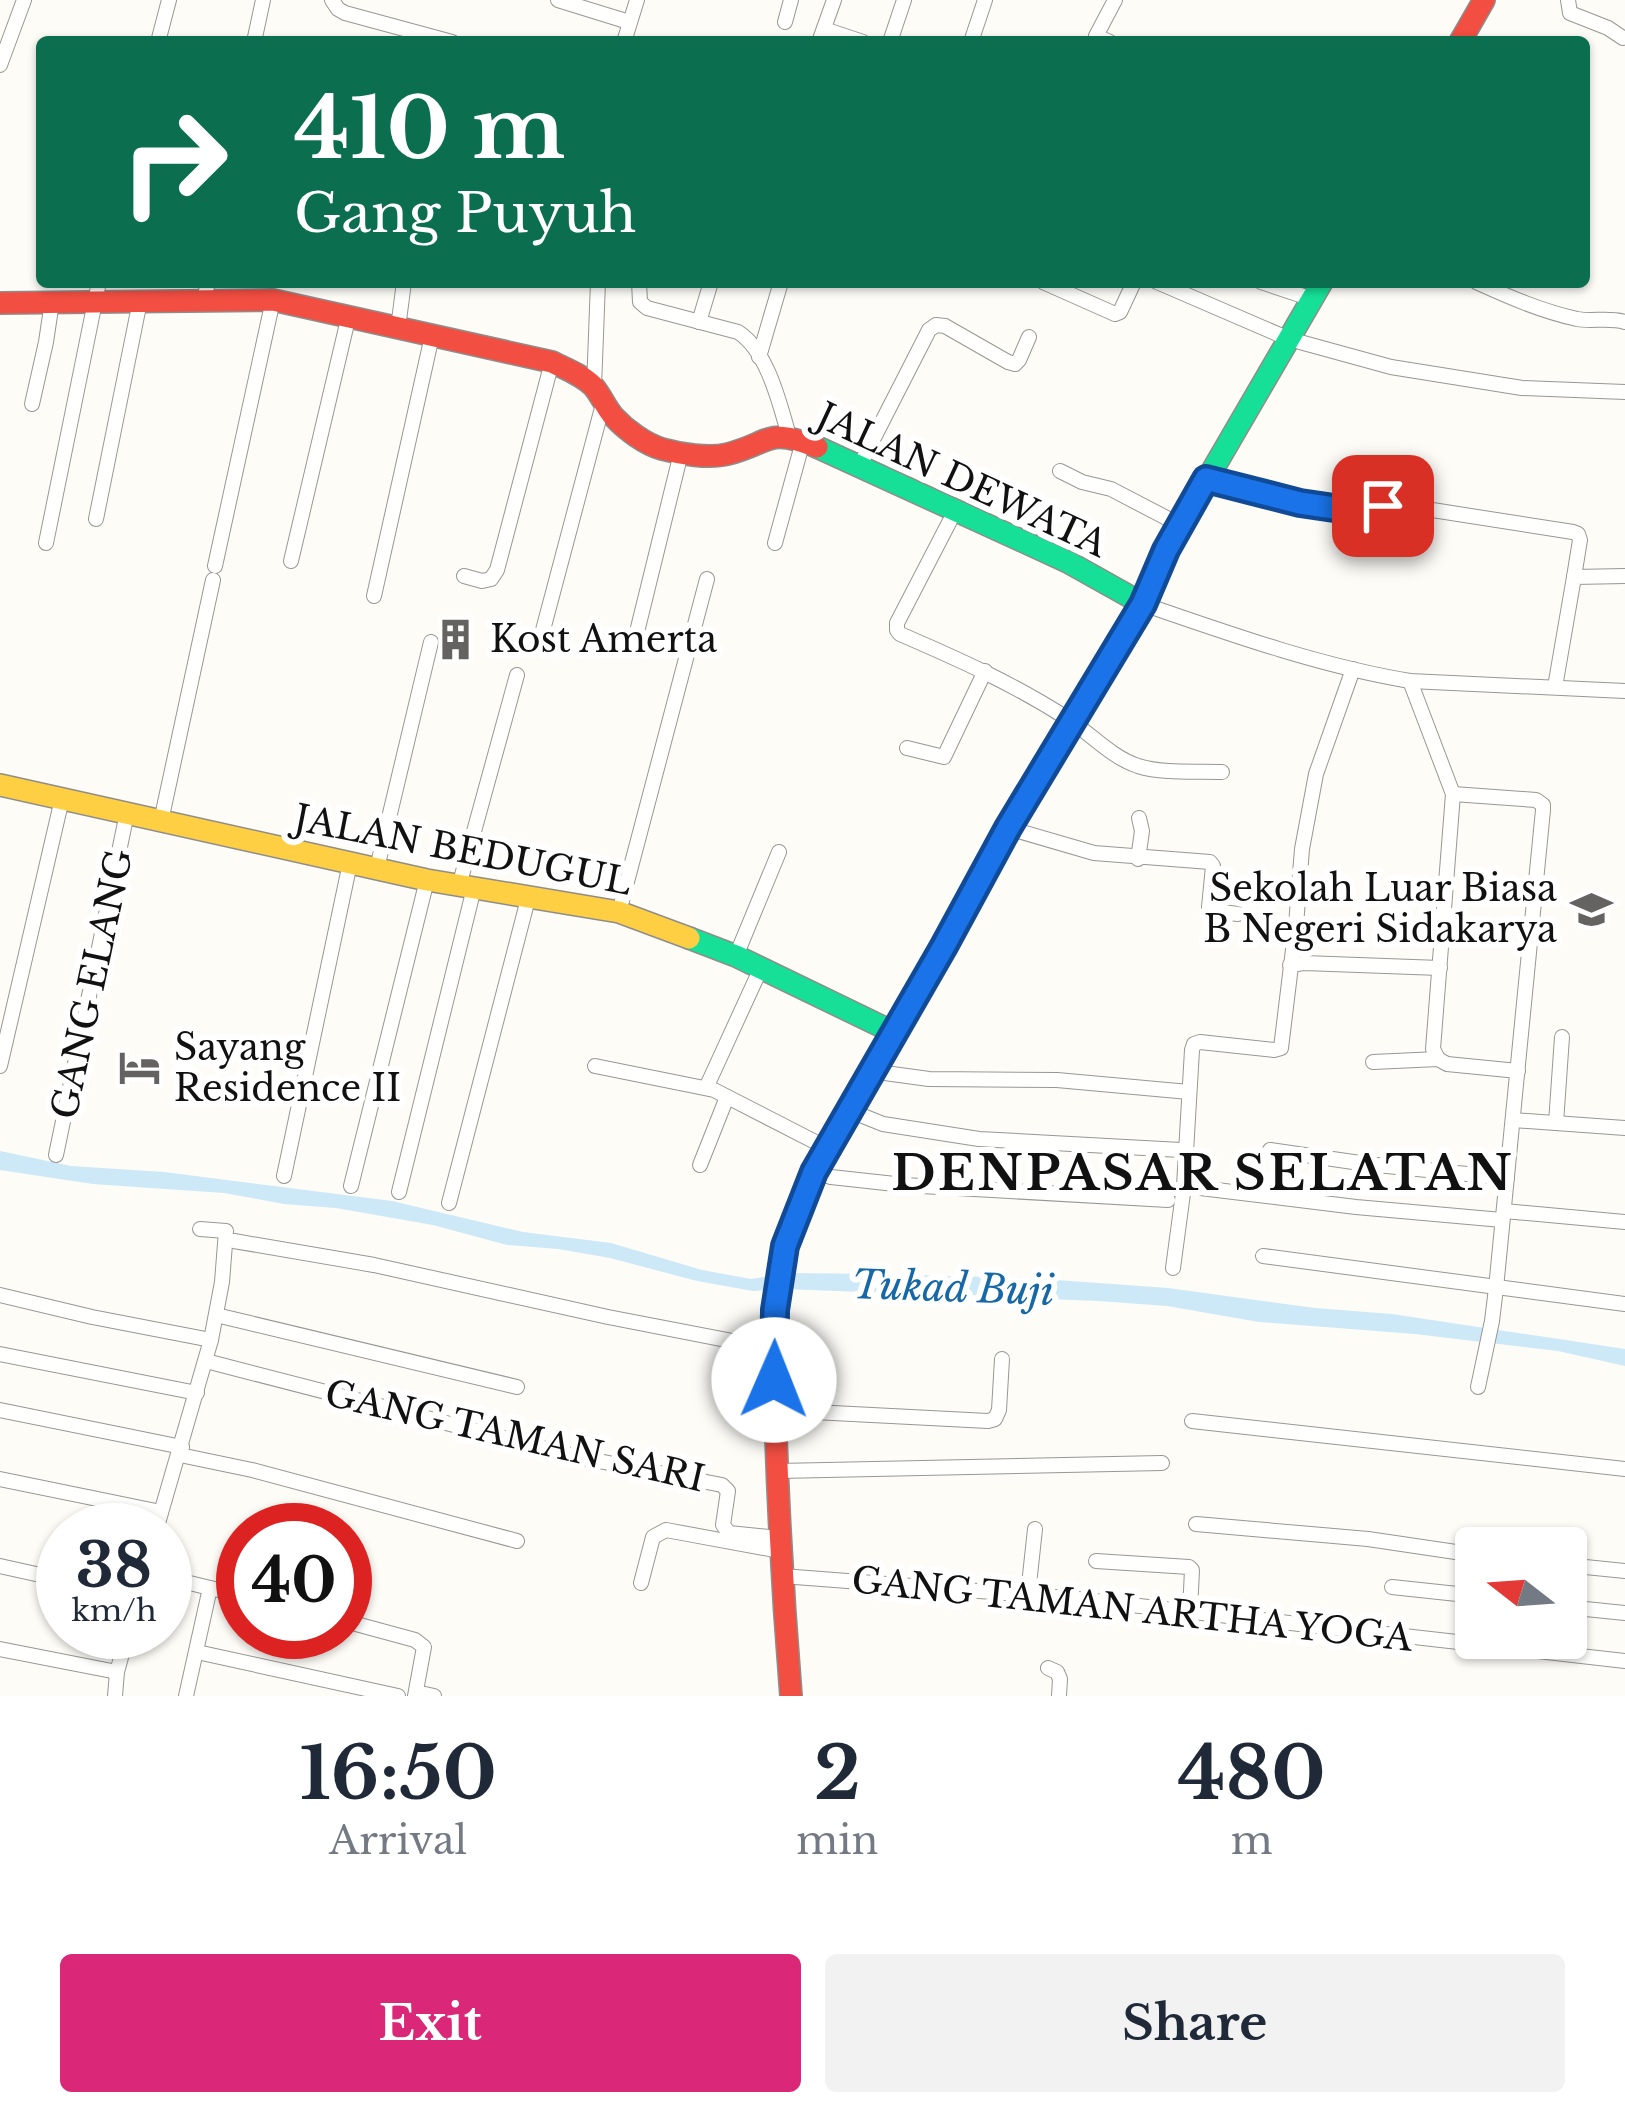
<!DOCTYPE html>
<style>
body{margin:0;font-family:"Libre Baskerville",serif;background:#f2f2f3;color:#1f2937;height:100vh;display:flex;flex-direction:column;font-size:45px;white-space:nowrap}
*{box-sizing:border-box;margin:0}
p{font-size:39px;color:#747a83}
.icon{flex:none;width:66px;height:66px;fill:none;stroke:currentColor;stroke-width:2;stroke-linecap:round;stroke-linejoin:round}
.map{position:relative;height:1696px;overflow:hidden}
.sheet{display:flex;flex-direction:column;background:#fff;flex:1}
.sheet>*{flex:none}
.banner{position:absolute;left:36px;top:36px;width:1554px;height:252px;border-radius:12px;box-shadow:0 3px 9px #0004;background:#0b6e4f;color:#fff;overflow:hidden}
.needle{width:78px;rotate:287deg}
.tools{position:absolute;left:1455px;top:1527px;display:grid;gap:24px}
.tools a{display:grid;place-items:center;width:132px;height:132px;border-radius:12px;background:#fff;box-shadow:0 3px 9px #0004;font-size:60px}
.speed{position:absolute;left:36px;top:1503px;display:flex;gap:24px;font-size:60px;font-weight:700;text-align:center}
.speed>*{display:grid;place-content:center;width:156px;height:156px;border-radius:50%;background:#fff;box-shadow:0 3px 9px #0004;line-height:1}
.speed small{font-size:30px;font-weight:400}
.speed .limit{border:18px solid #d22;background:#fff;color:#111}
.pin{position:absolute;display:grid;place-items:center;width:102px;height:102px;color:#fff;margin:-51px;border-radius:24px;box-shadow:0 6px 18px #0006}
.me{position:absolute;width:132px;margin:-66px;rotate:1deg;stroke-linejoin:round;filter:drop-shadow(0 0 9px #0008)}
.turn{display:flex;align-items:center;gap:42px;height:252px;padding:0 60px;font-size:54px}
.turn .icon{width:156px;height:156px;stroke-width:2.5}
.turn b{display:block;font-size:84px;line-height:102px}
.eta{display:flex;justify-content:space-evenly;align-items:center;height:204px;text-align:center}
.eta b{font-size:72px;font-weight:800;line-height:84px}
.action{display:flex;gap:24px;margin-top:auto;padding:24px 60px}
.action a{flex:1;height:138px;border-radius:12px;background:#db2777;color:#fff;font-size:48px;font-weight:800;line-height:138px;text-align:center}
.action a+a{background:#f2f2f3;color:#1f2937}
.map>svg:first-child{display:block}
</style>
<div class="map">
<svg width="1625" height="1696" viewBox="0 0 1625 1696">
<rect width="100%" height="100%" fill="#fdfcf7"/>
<path fill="#cde8f7" d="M0,1151l71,15 93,6 228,29 131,31 88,11 91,27 49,9 37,-6 90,1 150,4 140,10 147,20 77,6 233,35v17l-67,-15 -143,-17 -156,-12 -92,-16 -68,-5 -314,-12 -32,2 -56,-10 -87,-23 -52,-9 -51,-4 -74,-20 -97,-17 -52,-4 -60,-11 -131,-9 -93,-14z"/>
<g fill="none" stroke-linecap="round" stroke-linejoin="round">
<defs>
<g id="street">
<path d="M332,0l6,9 7,4 107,29"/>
<path d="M558,0l71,22"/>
<path d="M1568,0l2,13 38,15 15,10"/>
<path d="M785,22l6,-22"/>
<path d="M824,29l39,13"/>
<path d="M158,42l11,-42"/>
<path d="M254,42l9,-42"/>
<path d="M624,42l13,-42"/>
<path d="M819,42l15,-42"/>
<path d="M890,42l14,-42"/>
<path d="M971,42l14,-42"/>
<path d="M1110,42l-14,-6 19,-36"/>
<path d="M0,65l24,-65"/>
<path d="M639,282l1,20 7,6 91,24c29,18 42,72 51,104"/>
<path d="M1043,282l72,32 5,-2 14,-30"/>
<path d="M1157,282l132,57 102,28 131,21 103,4"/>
<path d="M1261,282l51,17"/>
<path d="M1476,282c33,15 65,29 101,37 16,3 32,-2 48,3"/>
<path d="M204,300l4,-18"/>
<path d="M699,322l12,-40"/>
<path d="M398,328l6,-46"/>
<path d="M759,357l22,-75"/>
<path d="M594,387l4,-105"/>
<path d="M32,404l14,-62 6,-40"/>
<path d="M860,465l69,-135 7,-5 9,1 63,36 7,2 4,-4 10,-23"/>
<path d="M1060,471l22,11 29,7 69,36"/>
<path d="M1206,479l94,24 34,5 73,-2 166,26 5,2 2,6 -6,37"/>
<path d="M955,511l-58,112v7l3,4c58,25 114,50 168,85 23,15 43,38 70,47 26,8 57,5 84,6"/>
<path d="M96,519l44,-218"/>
<path d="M46,543l53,-261"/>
<path d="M775,543l28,-102"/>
<path d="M291,561l58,-246"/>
<path d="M215,566l58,-266"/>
<path d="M464,576l18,5 9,-2 6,-9 55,-208"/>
<path d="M374,596l58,-260"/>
<path d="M1143,604c87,30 177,62 267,77l215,10"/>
<path d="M543,630l60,-226"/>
<path d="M636,636l45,-183"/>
<path d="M1410,681l43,113 -20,255 5,10"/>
<path d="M1555,687l19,-110 51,-1"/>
<path d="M907,748l37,9 41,-86"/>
<path d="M1453,794l83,6 7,5v5l-47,478 -4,33 -14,66"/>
<path d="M161,821l52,-241"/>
<path d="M1008,828l86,25 116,9 3,4 -4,41 5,4 24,3"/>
<path d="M1138,859l4,-28 -3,-13"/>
<path d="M377,868l54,-226"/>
<path d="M459,886l58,-211"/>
<path d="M619,912l88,-333"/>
<path d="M736,956l43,-104"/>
<path d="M1290,965l14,-2 136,5"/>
<path d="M1373,1062l65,-3 9,5 71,7"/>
<path d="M0,1066l62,-267"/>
<path d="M595,1066l119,24 113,58"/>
<path d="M870,1071l59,8 128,1 132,12"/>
<path d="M706,1088l55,-120"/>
<path d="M848,1110l35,14 96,15 202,11"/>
<path d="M1513,1120l112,8"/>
<path d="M1556,1123l6,-86"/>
<path d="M1270,1150l97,14 140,14"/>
<path d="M56,1155l71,-342"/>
<path d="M700,1165l27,-68"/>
<path d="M814,1172l17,5 73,8 264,15"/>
<path d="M284,1176l66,-313"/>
<path d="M351,1186l76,-306"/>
<path d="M1184,1186l172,21 146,13"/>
<path d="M399,1192l75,-304"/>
<path d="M449,1203l79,-304"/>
<path d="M1504,1211l121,11"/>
<path d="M234,1241l140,24 234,52 165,32"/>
<path d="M1263,1256l362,48"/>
<path d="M1173,1268l11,-82 8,-136 2,-6 6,-2 74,8 7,-2 15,-123 6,-76 14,-75 37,-105"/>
<path d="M0,1295l92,22 119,23"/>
<path d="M216,1315l301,72"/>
<path d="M0,1354l197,39"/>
<path d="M206,1361l372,96 144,28 6,6 -5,34 6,8 51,5"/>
<path d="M0,1410l182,37"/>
<path d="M775,1410l213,11 7,-2 4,-9 3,-51"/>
<path d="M1192,1421l433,48"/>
<path d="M180,1455l72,15 265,71"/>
<path d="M778,1471l384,-8"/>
<path d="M0,1479l161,33"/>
<path d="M1196,1524l172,15 108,16"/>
<path d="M156,1530l55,-190 11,-58 4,-51 -26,-2"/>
<path d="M1096,1561l93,6 3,3 -2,41"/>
<path d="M1566,1565l59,6"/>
<path d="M0,1566l63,14"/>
<path d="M782,1576l287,22 556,63"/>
<path d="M165,1577l78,19"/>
<path d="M641,1583l12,-46 13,-7 114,21"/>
<path d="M1392,1587l84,9"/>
<path d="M1028,1594l7,-65"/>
<path d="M1566,1607l59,6"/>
<path d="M345,1621l70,19 9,7 -9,49"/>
<path d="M0,1649l117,23"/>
<path d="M197,1652l201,44"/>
<path d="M1048,1668l9,4 3,7 -1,17"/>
<path d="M416,1692l18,4"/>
<path d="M115,1696l2,-24 11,-40"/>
<path d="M186,1696l24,-108"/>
</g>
<g id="fast">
<path d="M817,447l251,115 75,42"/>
<path d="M689,938l47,18 159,77"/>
<path d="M861,1088l83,-141 64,-119 135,-224 23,-54 156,-268"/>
</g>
<path id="slow" d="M0,785l427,95 192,32 70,26"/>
<g id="jam">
<path d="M1460,42l24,-42"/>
<path d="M0,303l273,-3 279,62c14,7 30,13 41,24 8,9 13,22 21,31 12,13 31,27 48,32 18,5 47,10 66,5 45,-12 38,-27 89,-7"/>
<path d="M791,1696c-7,-86 -12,-171 -15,-258 -2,-64 -6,-129 9,-192 14,-57 48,-107 76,-158"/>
</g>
</defs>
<use href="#street" stroke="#979795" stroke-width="16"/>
<use href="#fast" stroke="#8e8d8b" stroke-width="24"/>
<use href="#slow" stroke="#8e8d8b" stroke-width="24"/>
<use href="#jam" stroke="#8e8d8b" stroke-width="24"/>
<use href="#street" stroke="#fffffe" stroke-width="14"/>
<use href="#fast" stroke="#16e098" stroke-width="21"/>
<use href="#slow" stroke="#ffcf43" stroke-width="21"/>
<use href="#jam" stroke="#f24e42" stroke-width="21"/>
</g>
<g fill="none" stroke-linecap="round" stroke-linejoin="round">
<defs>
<path id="route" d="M774,1380l1,-70 10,-64 29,-74 130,-226 64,-118 135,-224 23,-54 40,-71 94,24 34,5 49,-2"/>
</defs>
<use href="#route" stroke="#114b97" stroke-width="30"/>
<use href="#route" stroke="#1a73e8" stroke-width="21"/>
</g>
<defs>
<symbol id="building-bare" viewBox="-9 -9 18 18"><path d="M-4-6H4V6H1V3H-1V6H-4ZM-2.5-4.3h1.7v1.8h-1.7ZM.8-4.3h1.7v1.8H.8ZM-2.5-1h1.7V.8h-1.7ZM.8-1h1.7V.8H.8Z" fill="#646362" stroke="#fff" stroke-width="2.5" paint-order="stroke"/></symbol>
<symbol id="school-bare" viewBox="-9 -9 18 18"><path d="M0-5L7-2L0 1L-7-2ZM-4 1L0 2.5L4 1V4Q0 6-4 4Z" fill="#646362" stroke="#fff" stroke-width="2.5" paint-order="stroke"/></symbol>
<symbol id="hotel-bare" viewBox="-9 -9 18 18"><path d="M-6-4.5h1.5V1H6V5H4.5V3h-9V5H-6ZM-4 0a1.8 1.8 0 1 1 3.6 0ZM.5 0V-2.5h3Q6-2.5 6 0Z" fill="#646362" stroke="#fff" stroke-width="2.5" paint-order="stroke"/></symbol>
</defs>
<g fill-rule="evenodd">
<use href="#building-bare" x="426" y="610" width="59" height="59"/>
<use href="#school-bare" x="1562" y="880" width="59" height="59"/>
<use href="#hotel-bare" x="110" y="1038" width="59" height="59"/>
</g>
<g text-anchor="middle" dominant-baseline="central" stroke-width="12" stroke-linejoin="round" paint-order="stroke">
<g font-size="36" fill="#111" stroke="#fff">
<text transform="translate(962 480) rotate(25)">JALAN DEWATA</text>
<text transform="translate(463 850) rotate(11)">JALAN BEDUGUL</text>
<text transform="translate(92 984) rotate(-78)">GANG ELANG</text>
<text transform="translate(515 1436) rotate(13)">GANG TAMAN SARI</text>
<text transform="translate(1132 1609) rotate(6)">GANG TAMAN ARTHA YOGA</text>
</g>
<g font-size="36" fill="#111" stroke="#fff" text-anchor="start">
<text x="490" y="639">Kost Amerta</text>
<text x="1557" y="888" text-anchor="end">Sekolah Luar Biasa<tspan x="1557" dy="41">B Negeri Sidakarya</tspan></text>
<text x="174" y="1047">Sayang<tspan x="174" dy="41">Residence II</tspan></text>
</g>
<g font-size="39" font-style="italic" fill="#1768a6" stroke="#fff">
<text transform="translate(953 1288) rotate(2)">Tukad Buji</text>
</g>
<g font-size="48" font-weight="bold" letter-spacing="3" fill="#111" stroke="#fff">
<text x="1203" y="1173">DENPASAR SELATAN</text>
</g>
</g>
</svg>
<div class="tools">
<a><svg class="needle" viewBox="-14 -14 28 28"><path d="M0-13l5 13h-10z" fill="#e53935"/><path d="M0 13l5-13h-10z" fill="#747a83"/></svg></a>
</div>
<div class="speed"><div>38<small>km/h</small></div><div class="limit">40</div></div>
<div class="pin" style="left:1383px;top:506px;background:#d93025"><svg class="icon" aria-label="arrive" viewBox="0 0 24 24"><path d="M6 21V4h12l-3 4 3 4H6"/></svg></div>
<svg class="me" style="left:774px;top:1380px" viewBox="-20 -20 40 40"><circle r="19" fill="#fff"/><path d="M0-13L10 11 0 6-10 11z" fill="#1a73e8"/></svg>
<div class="banner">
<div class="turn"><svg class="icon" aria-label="right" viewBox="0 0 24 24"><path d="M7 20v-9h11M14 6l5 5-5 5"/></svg><div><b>410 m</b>Gang Puyuh</div></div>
</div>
</div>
<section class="sheet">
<div class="eta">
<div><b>16:50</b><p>Arrival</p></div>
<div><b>2</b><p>min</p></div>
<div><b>480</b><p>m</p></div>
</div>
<div class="action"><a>Exit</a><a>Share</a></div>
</section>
